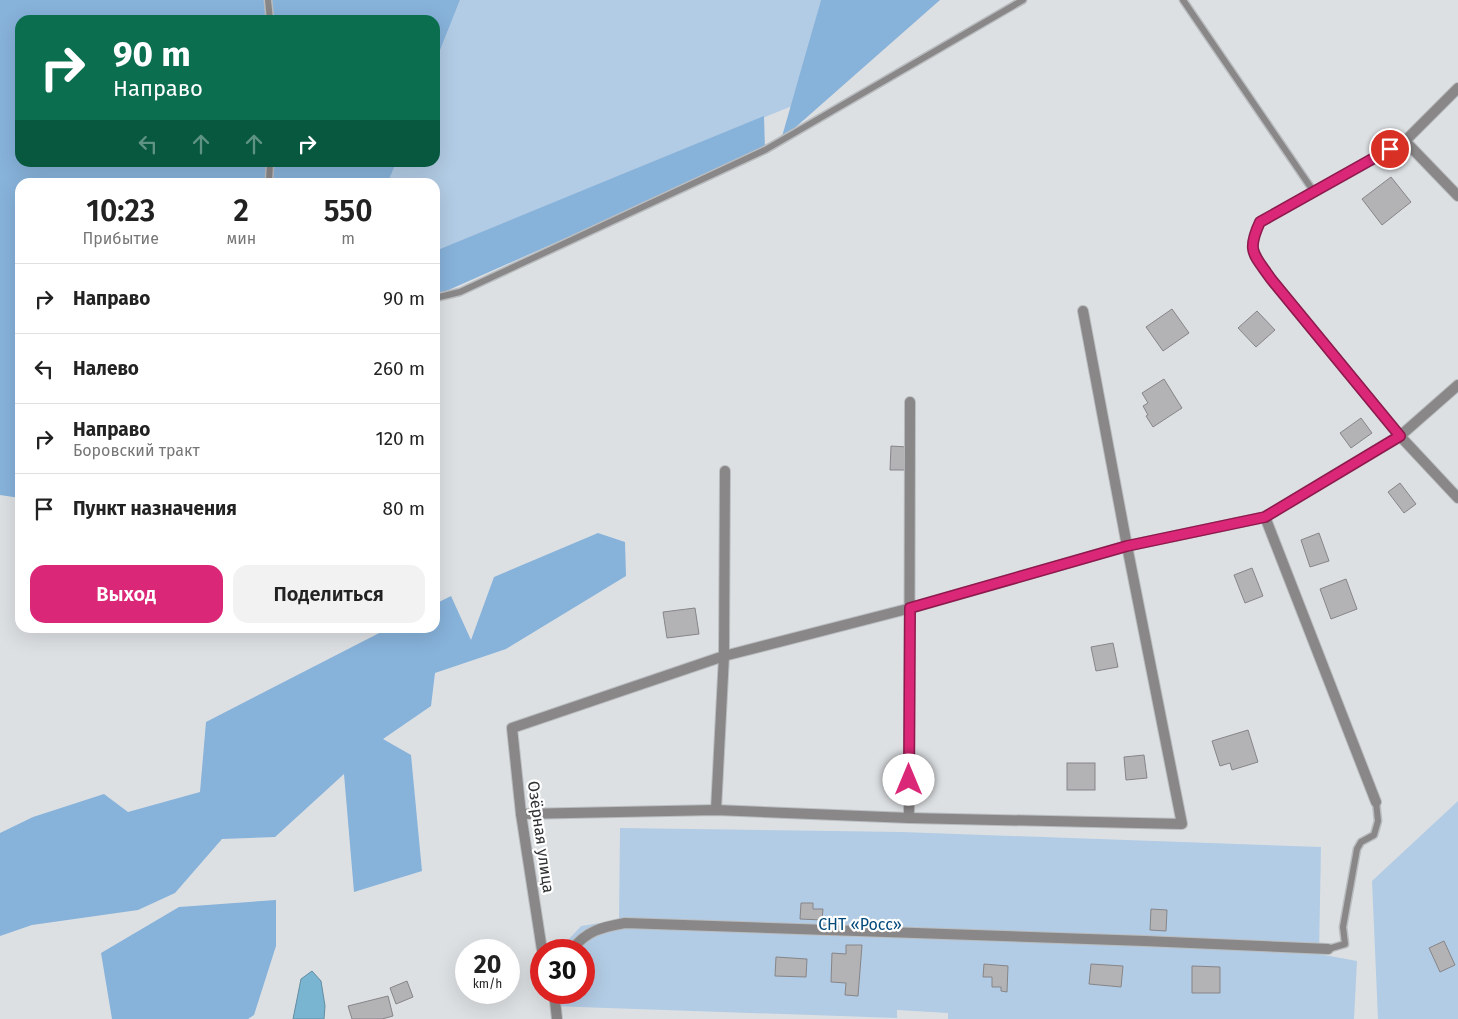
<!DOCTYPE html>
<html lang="ru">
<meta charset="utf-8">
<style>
body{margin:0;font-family:"Fira Sans",sans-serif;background:#f2f2f2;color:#222;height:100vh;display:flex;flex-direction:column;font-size:19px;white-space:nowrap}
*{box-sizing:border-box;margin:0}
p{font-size:16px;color:#767676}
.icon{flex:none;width:28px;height:28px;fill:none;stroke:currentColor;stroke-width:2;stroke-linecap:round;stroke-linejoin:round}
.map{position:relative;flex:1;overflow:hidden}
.side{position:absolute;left:15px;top:178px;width:425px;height:455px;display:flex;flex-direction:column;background:#fff;border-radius:15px;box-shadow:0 5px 20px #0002}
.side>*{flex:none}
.banner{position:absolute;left:15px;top:15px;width:425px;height:152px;border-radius:15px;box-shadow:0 5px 20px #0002;background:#0b6e4f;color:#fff;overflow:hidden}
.speed{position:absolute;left:455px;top:939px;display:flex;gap:10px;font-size:25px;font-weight:700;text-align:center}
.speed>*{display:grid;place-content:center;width:65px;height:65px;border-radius:50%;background:#fff;box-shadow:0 5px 20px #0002;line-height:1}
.speed small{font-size:12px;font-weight:400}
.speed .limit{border:8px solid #d22;background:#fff;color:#111}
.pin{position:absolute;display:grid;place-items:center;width:42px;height:42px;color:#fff;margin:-21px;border:2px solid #fff;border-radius:50%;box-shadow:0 1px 5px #0007}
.me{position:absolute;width:55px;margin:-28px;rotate:0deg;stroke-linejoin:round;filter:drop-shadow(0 0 4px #0008)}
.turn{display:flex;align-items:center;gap:18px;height:105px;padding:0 15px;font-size:22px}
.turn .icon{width:65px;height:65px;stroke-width:2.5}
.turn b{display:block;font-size:35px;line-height:42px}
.lanes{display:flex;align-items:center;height:48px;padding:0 15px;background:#0003;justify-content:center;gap:25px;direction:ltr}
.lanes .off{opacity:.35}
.eta{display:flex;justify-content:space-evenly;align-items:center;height:85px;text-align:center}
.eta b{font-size:30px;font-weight:600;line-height:35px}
.primary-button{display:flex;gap:10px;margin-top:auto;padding:10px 15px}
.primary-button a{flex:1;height:58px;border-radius:15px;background:#db2777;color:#fff;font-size:20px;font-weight:600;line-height:58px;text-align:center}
.primary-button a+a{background:#f2f2f2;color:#222}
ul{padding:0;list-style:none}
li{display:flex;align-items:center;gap:15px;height:70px;padding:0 15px;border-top:1px solid #e0e0e0}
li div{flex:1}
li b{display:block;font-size:19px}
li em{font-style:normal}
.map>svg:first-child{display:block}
</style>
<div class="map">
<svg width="1458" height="1019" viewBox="0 0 1458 1019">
<rect width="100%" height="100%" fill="#dde0e3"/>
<g fill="#b2cce5">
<path d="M460,0h361l-29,106 -357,145v-69h-47l8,-19 39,-1v-99z"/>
<path d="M1458,801v218h-80l-6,-138z"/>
<path d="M620,828l282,4 419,15 -2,107 38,7 -3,58h-406v-6l-51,-3v8l-347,-12 2,-13 32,-1v-42l-24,-1 21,-23 38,-6z"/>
</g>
<g fill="#87b2da">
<path d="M0,0h460l-25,63v-43h-415v142l376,1 -8,19h-368v316l-20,-3z"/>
<path d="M821,0h119l-159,140z"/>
<path d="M764,116l1,34 -330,146v-45z"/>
<path d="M598,533l27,9 1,34 -120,73 -71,24 -4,33 -48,33 28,16 11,116 -68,21 -10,-118 -69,63 -53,2 -47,54 -37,17 -106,15 -32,11v-103l33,-16 71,-23 24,18 72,-20 6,-70 183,-94h46v-24l16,-8 20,44 23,-63z"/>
<path d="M276,900v46l-22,69 -6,4h-136l-11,-66 78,-46z"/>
</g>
<path fill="#79b4d1" stroke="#638da1" d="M312,971l9,10 4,25 -1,13h-31l8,-40z"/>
<g fill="#b3b2b5" stroke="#868588">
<path d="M1391,177l20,25 -29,23 -20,-26z"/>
<path d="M1172,309l17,24 -26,18 -17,-24z"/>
<path d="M1257,311l18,19 -19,17 -18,-19z"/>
<path d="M1164,379l18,29 -29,19 -7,-11 2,-1 -5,-9 5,-3 -6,-10z"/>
<path d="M1361,418l11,15 -21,15 -11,-15z"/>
<path d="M891,446l16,1 -1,23h-16z"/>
<path d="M1400,483l16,21 -12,9 -16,-21z"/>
<path d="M1319,533l10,28 -19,6 -9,-27z"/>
<path d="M1252,568l11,28 -18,7 -11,-28z"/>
<path d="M1346,579l11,30 -26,10 -11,-30z"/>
<path d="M695,608l4,26 -32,4 -4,-26z"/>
<path d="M1113,643l5,24 -22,4 -5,-24z"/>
<path d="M1248,730l10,32 -26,8 -2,-7 -10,3 -8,-25z"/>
<path d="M1144,755l3,23 -21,2 -2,-23z"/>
<rect x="1067" y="763" width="28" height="27"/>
<path d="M801,903h12v6h10l-1,11 -22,-1z"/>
<path d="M1151,909l16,1 -1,21 -16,-1z"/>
<path d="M1444,941l11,24 -15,7 -11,-24z"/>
<path d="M846,945h16l-4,51 -13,-1 1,-12 -15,-1 1,-29 14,1z"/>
<path d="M776,957l31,2 -1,18 -31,-1z"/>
<path d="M984,964l24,2 -1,26 -6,-1v-4h-9v-10h-9z"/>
<path d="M1091,964l32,2 -2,21 -32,-3z"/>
<path d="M1192,966l28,1v26h-28z"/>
<path d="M407,981l6,16 -17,7 -6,-16z"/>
<path d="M388,996l5,20 -11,3h-30l-4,-13z"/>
</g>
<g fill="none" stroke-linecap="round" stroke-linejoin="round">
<defs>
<g id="lane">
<path d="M268,0l2,20"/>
<path d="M1183,0l131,192"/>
<path d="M269,182l1,-20"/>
<path d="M435,298l25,-6 305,-142 258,-150"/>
<path d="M1328,949l17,-5 -2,-17 14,-78 4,-7 13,-7 4,-14 -2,-19"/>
</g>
<g id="street">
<path d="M1458,88l-53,53 -145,81c-14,29 -6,33 11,57l129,157 58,62"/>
<path d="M1405,141l53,55"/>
<path d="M1265,517l111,285"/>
<path d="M716,810l8,-154 1,-185"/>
<path d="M521,814l195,-4 193,8 273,6 -55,-278 -44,-235"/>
<path d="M909,818l1,-416"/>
<path d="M542,950l-21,-136 -9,-86 212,-72 187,-48 216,-62 138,-29 135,-81 58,-51"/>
<path d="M572,950c14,-20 32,-23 53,-27l520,18 183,8"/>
<path d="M554,992l3,27"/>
</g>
</defs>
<use href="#lane" stroke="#babdc0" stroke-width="9"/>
<use href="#street" stroke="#babdc0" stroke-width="12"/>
<use href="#lane" stroke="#898787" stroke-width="6"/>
<use href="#street" stroke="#898787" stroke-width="10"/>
</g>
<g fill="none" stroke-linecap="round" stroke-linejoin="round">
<defs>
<path id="route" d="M909,780l1,-172 217,-62 138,-29 135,-81 -129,-157c-17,-25 -25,-27 -11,-57l130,-73"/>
</defs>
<use href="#route" stroke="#8e194d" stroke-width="12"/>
<use href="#route" stroke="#db2777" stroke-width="9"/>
</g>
<g text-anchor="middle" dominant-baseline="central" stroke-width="4.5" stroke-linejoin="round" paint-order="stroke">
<g font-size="16" fill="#2f3132" stroke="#fff">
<text transform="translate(541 837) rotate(82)">Озёрная улица</text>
</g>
<g font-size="16" fill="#00497b" stroke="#fff">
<text x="860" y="924">СНТ «Росс»</text>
</g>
</g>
</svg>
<div class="speed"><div>20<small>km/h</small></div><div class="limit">30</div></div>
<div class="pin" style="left:1390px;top:149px;background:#d93025"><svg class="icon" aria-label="arrive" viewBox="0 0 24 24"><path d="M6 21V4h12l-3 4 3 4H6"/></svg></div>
<svg class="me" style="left:909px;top:780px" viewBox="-20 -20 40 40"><circle r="19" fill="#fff"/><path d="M0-13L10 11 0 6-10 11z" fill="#db2777"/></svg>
<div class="banner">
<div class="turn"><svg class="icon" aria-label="right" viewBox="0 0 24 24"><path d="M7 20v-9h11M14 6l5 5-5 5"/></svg><div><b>90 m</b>Направо</div></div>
<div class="lanes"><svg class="icon off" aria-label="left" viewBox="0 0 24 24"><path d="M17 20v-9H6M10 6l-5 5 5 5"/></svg><svg class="icon off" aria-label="ahead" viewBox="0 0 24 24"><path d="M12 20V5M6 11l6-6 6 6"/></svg><svg class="icon off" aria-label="ahead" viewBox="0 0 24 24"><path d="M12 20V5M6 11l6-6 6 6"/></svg><svg class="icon" aria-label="right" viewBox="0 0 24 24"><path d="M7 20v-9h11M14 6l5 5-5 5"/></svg></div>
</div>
<section class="side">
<div class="eta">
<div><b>10:23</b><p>Прибытие</p></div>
<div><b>2</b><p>мин</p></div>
<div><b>550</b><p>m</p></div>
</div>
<ul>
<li><svg class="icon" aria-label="right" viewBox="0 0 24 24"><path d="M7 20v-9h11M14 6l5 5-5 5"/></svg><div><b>Направо</b></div><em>90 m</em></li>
<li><svg class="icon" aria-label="left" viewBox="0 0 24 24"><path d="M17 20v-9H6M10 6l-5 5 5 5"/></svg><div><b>Налево</b></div><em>260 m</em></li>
<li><svg class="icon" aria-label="right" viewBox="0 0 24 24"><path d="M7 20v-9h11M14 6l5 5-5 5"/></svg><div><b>Направо</b><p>Боровский тракт</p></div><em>120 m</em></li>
<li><svg class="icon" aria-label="arrive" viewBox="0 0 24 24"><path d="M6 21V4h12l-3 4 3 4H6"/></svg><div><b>Пункт назначения</b></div><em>80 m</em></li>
</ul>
<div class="primary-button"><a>Выход</a><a>Поделиться</a></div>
</section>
</div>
